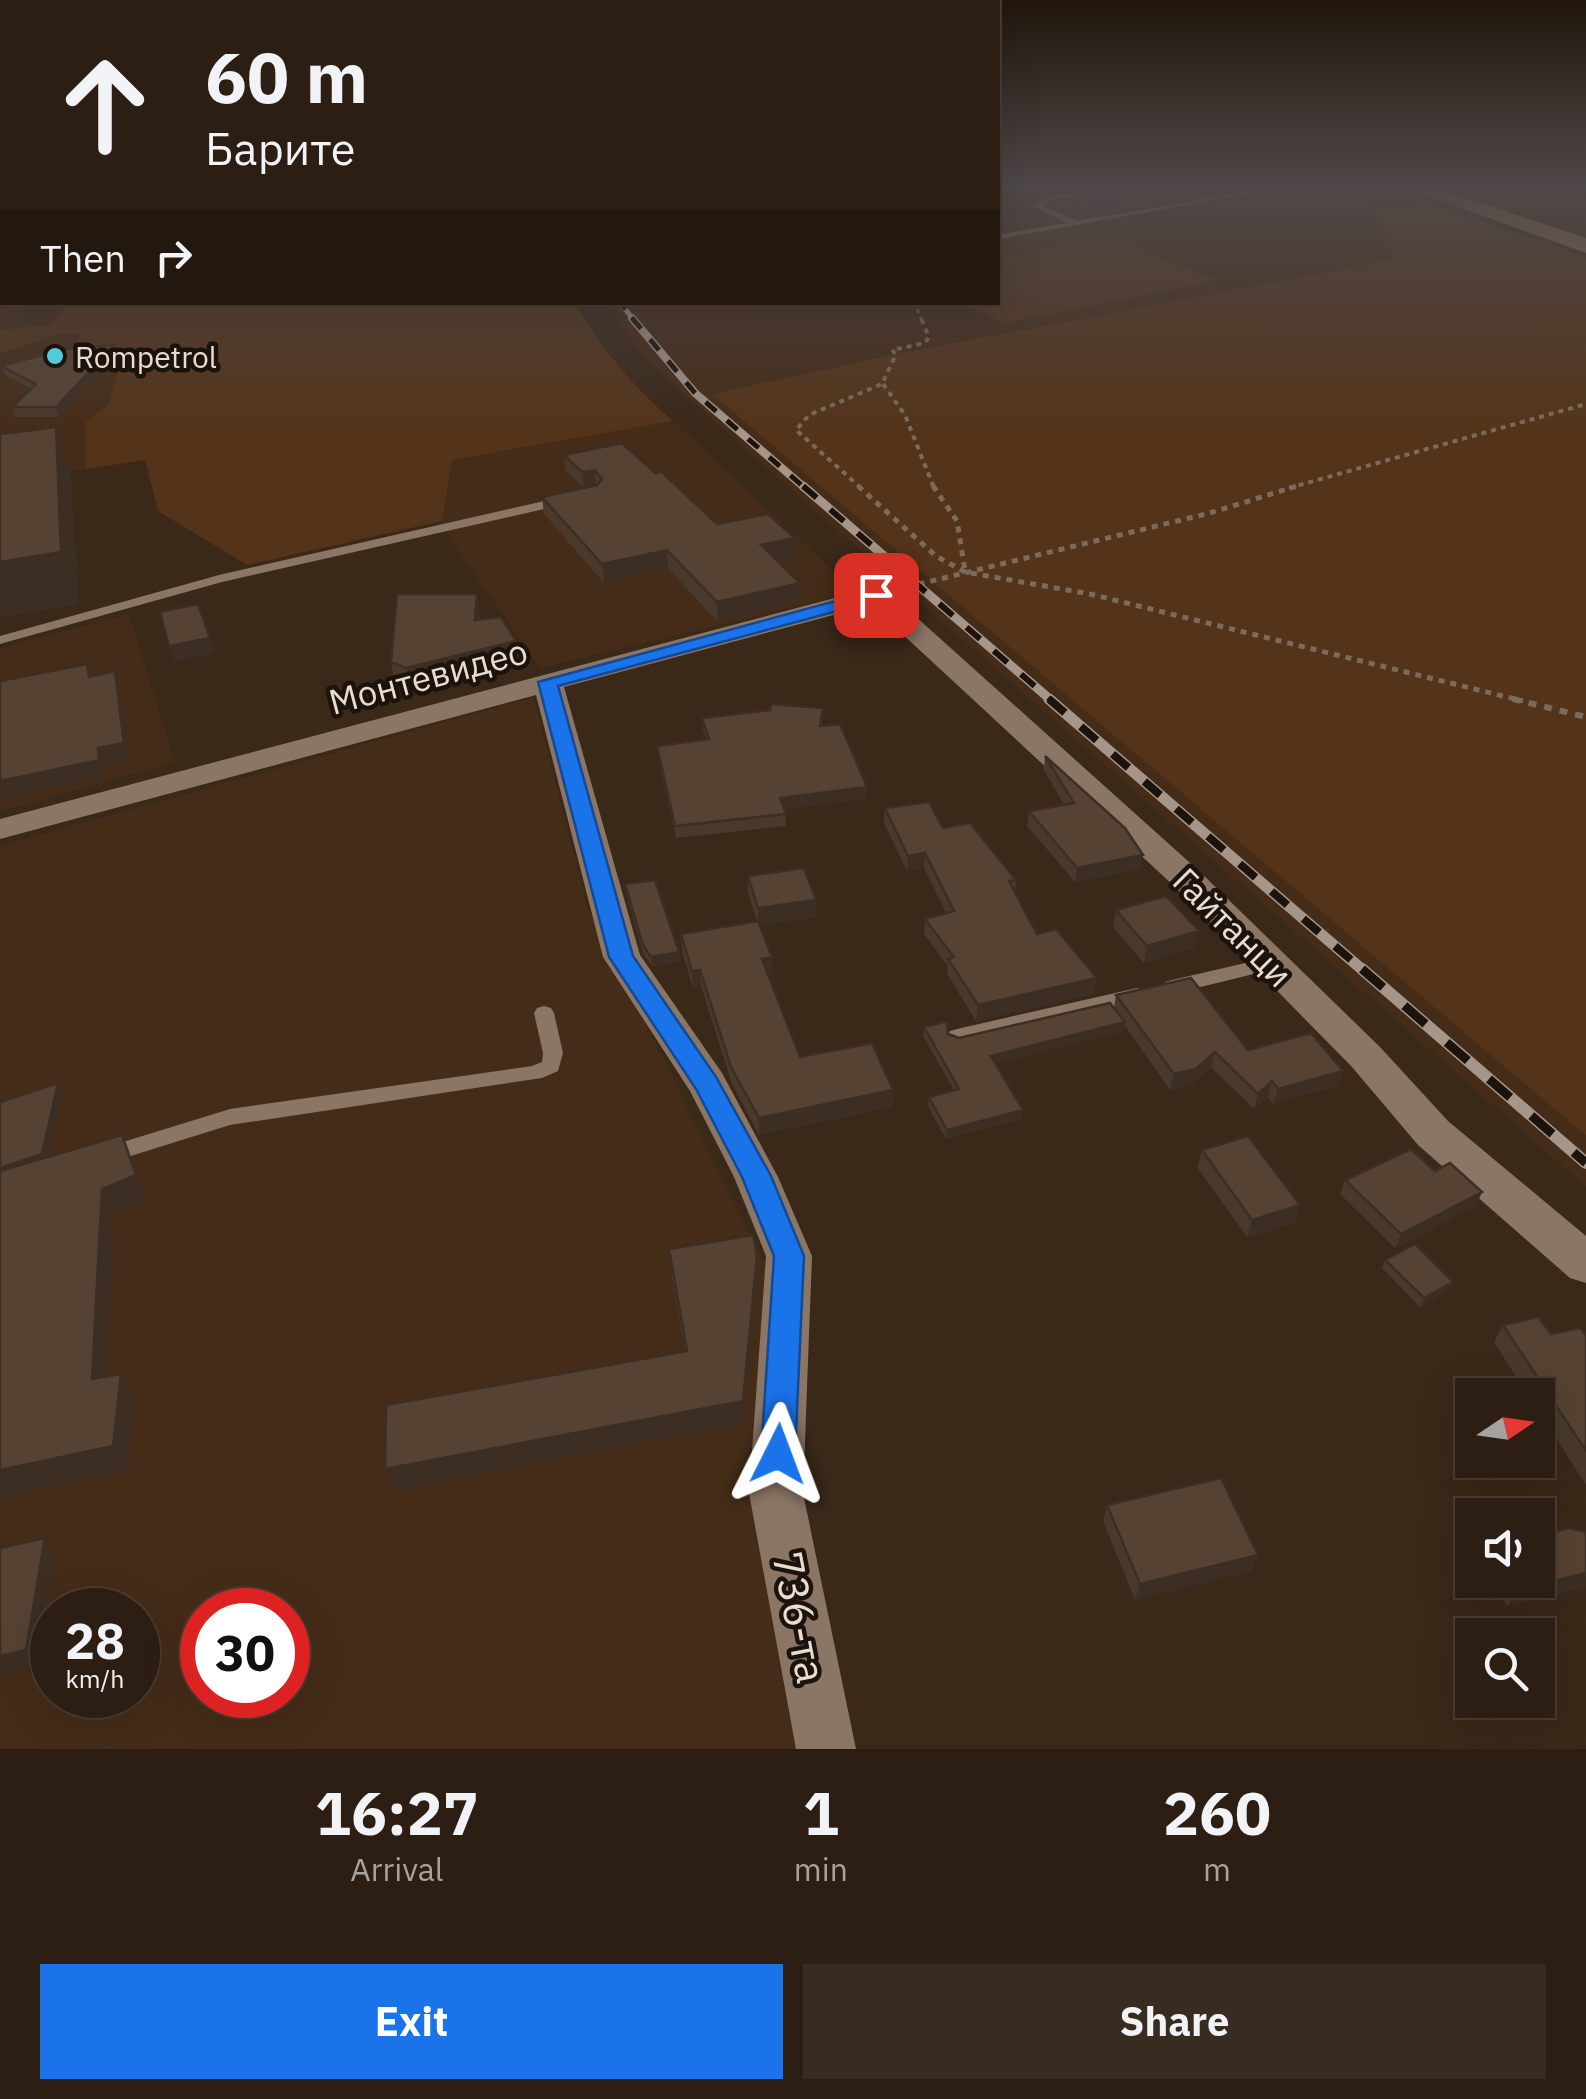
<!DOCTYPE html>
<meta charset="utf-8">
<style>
body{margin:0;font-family:"IBM Plex Sans",sans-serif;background:#382b20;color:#f1f3f6;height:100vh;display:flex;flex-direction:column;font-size:38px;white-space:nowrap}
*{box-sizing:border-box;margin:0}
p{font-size:32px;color:#a6a29f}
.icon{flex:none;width:55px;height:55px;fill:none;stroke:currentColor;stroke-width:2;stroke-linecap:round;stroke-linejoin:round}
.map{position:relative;height:1749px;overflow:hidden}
.details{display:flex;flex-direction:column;background:#2c1e12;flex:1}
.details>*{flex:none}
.top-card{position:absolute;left:0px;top:0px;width:1000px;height:305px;box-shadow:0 10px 40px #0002,0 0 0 2px #483c32;background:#2c1e12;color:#f1f3f6;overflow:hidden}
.needle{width:65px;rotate:77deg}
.controls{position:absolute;left:1455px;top:1378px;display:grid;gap:20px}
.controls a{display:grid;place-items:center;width:100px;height:100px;border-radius:0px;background:#2c1e12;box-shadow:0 10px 40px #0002,0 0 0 2px #483c32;font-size:50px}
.speed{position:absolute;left:30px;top:1588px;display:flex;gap:20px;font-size:50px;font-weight:700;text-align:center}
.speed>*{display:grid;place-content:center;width:130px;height:130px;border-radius:50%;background:#2c1e12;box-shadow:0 10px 40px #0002,0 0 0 2px #483c32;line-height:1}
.speed small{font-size:25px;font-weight:400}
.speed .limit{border:15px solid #d22;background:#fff;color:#111}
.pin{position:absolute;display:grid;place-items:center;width:85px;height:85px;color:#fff;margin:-42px;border-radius:20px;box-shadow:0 5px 15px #0006}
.me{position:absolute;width:110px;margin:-55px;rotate:3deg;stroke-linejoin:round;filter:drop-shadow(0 0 8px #0008)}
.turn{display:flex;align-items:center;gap:35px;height:210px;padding:0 40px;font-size:45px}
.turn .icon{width:130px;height:130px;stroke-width:2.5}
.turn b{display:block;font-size:70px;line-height:85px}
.then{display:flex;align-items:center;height:95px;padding:0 40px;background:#0003;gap:20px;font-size:38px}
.eta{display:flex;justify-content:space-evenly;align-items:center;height:170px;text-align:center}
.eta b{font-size:60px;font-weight:700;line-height:70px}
.button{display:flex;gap:20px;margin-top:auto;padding:20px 40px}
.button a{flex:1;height:115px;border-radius:0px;background:#1a73e8;color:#fff;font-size:40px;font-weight:700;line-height:115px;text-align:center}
.button a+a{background:#382b20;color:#f1f3f6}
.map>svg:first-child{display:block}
</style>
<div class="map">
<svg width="1586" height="1749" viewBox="0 0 1586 1749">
<rect width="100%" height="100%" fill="#3a2818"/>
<g fill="#452c18" fill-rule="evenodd">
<path d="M0,187l2,115 68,1 -22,22 -48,5z"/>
<path d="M998,187h388l-20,4 31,68 -501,95 -183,40 873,742v51l-857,-752 -86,-81 -39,-51 394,-1z"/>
<path d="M1435,187h151v48l-64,-20z"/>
<path d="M82,332l-8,20 51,-3 -16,54 -24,20 1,46 -86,13v-128l54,-19z"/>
<path d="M673,421l183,171 -316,76 -90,-129 -8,-18 10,-61z"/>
<path d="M129,614l46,148 -175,50v-164z"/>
<path d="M534,697l53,209 178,358 -13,211 54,274h-806v-903zM52,1610h86v85h-86zM202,1610h86v85h-86z"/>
</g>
<g fill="#53341a">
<path d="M1387,188l199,70v878l-874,-742 184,-40 500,-95 -30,-69z"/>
<path d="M1109,238l109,42 -213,43 -43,-20 36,-1v-44z"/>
<path d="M70,302l505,1c25,45 59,84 98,118l-221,39 -10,61 -195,44 -89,-54 -13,-51 -59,9 -1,-46 24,-20 15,-53 -50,3 7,-20 -27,2 -54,19v-24l48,-5z"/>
</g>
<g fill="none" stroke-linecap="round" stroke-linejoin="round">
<path stroke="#7b6b5d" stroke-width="2.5" stroke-dasharray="4 4" stroke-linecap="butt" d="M914,302l8,19"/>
<g stroke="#7b6b5d" stroke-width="4" stroke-dasharray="5 5" stroke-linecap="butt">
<path d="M883,384l22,31 29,73"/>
<path d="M861,488l-65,-58 13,-15 73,-31 14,-30 -4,-4 33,-7 4,-6 -8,-19"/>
<path d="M1289,488l297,-84"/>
</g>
<g stroke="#7b6b5d" stroke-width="5" stroke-dasharray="6 6" stroke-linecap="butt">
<path d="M858,486l78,70 29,16 125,22 433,107"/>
<path d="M933,486l24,35 8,50"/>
<path d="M907,587l303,-74 87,-27"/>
</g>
<path stroke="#7b6b5d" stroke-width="6" stroke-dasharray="8 8" stroke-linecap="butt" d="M1513,699l73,18"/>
<g fill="#8b7564" fill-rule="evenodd">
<path d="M1063,187l14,3 -5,7 -23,4 -6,5 34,15 185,-32 -2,-2 12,3 -274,49v-4l69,-12 -33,-16 10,-10 23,-4 2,-2z"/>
<rect x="0" y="193" width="2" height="4"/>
<path d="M562,497l6,4 -2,3 -344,78 -222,62v-8l219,-61z"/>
<path d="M1267,958l7,1 2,5 -2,5 -102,25 -7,-2 -3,-5 3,-5 7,-2z"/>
<path d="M1137,988l7,2 3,5 -3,5 -187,43 -7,-2 -3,-5 3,-5 7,-2z"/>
<path d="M544,1006l7,2 3,5 9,40 -5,18 -16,7 -312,47 -125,39 -8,-2 -3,-6 3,-6 133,-41 302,-43 10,-4 1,-9 -9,-40 3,-5z"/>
</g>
<path fill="#8b7564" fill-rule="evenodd" d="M876,587l9,2 313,281 182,177 68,74 138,115v47l-16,-5 -152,-133 -66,-78 -178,-181 -303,-281 -307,82 76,268 82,118 56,104 34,79 -9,237 53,256h-60l-47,-256 17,-237 -32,-79 -44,-86 -87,-134 -67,-262 -536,144v-20z"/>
<path fill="#99775a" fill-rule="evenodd" d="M1403,187h31l152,51v15z"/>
<defs>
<path id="rail-far4" d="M619,302l16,19"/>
<path id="rail-far3" d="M632,318l63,75 110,95"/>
<path id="rail-far2" d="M803,486l249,215"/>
<path id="rail-far1" d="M1049,699l316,273"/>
<path id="rail" d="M1362,969l224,194"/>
</defs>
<use href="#rail-far4" stroke="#a59689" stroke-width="5"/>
<use href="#rail-far3" stroke="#a59689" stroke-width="8"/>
<use href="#rail-far2" stroke="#a59689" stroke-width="9"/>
<use href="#rail-far1" stroke="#a59689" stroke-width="11"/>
<use href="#rail" stroke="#a59689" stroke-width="12"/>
<use href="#rail-far4" stroke="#1b130c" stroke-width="4" stroke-dasharray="10" stroke-linecap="butt"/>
<use href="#rail-far3" stroke="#1b130c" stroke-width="5" stroke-dasharray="14" stroke-linecap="butt"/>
<use href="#rail-far2" stroke="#1b130c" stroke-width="6" stroke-dasharray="18" stroke-linecap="butt"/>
<use href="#rail-far1" stroke="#1b130c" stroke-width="8" stroke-dasharray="21" stroke-linecap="butt"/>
<use href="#rail" stroke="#1b130c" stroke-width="9" stroke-dasharray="28" stroke-linecap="butt"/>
</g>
<g fill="#4a392b">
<path d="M1075,187h131l-1,6 -120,19 -11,-12z"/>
<path d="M117,354l-58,63h-44l-3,-10 19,-18 -26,-14 -4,-9z"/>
<path d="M564,455l91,18 62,51 78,14v18l-19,4 24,41 -83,20 -49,-53 -64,15 -60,-69 -2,-17 42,-9 -18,-17z"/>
<path d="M480,616v4l36,21 4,23 -109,27 -16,-6 -4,-23z"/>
<path d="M823,708l-1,18 45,61v12l-83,10 2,5v12l-110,12 -18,-81 -1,-11 49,-6 -3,-11 -1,-11z"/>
<path d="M1045,756l95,113 -65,13 -48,-56 2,-15 35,-6 -20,-35z"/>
<path d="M885,808l58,20 73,52 -1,12 22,42 57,60 -118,27 -29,-47 1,-8 -24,-32 1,-15 21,-6 -22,-45 -17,3 -23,-48z"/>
<path d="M748,876l68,41 -56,8 12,49h-4l32,83 93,33 -1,17 -133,28 -27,-51 -31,-98 -8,2 -11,-37 -1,-17 76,-13 -9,-28z"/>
<path d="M625,884l55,77 -28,5 -9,-13 -17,-60z"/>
<path d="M1116,910l79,38 -51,15 -31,-36z"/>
<path d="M1116,995l132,55 95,21 -5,15 -65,18 -5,-7 -14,12 -43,-42 -19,17 -22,6 -45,-64 -1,5 -129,32 27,56 -76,20 -18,-33 1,-9 25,-7 -31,-54 1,-9 35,11 155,-30z"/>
<path d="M1202,1150l98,55 -6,18 -47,14 -50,-70z"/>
<path d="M1345,1180l131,26 -81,42 -55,-54z"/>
<path d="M669,1249l88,6 1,23 -14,145 -351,68 -8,-22 300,-118 -14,-79z"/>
<path d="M1385,1260l64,30 -29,17 -38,-39z"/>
<path d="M1503,1325l48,9 35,1v150l-48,-75v-15h-10l-34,-53z"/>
<path d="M1107,1505l151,50 -7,16 -116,29 -32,-79z"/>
<path d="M1586,1532v55l-79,19 -16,-26h47z"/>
</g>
<g fill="#3c2e23">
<path d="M1109,187h97l-1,6 -120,19 3,-22z"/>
<path d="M2,252v13l-2,1v-13z"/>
<path d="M114,345l3,9 -58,63 -3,-10z"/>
<path d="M56,427l15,47 8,130 -79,14v-56z"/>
<path d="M595,470l1,17 -12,1 -2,-16z"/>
<path d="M795,538v18l-34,7v-18z"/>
<path d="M667,550l1,18 -64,15 -2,-19z"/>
<path d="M800,583v18l-83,20v-19z"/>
<path d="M477,594l3,22 -2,27 -3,-23z"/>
<path d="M210,638l4,15 -40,9 -5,-16z"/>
<path d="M516,641l4,23 -109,27 -5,-23z"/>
<path d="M115,671l5,16 10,72 -26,5 1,12 -105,23v-18l98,-33z"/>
<path d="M867,787v12l-87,11v-12z"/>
<path d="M925,853l-1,15 -17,3 1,-15z"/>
<path d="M1143,855l-3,14 -65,13 2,-14z"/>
<path d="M816,900v17l-58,9v-18z"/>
<path d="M1199,931l-4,17 -51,15 3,-17z"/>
<path d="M679,952l1,9 -28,5 -1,-9z"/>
<path d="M772,957v17l-10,1v-16z"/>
<path d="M700,970l1,16 -8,2 -1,-17z"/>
<path d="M1097,978l-3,16 -118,27 2,-16z"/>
<path d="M1125,1022l-1,9 -134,34 1,-9z"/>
<path d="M1215,1052l-4,15 -19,17 -22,6 4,-16z"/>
<path d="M1343,1071l-5,15 -65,18 5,-15z"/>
<path d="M1272,1081l-4,16 -14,12 4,-15z"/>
<path d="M58,1083l5,9 -17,71 -46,15v-10z"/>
<path d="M893,1090l-1,17 -133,28v-17z"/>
<path d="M1023,1110l-1,9 -76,20 1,-9z"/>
<path d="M122,1135l25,66 -33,13 -8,190 -14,-25 10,-190z"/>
<path d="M1482,1192l-6,14 -81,42 6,-14z"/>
<path d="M1300,1205l-6,18 -47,14 5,-17z"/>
<path d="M757,1255l1,23 -14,145 -351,68 -8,-22 358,-68z"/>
<path d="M1453,1282l-4,8 -29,17 4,-9z"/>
<path d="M121,1374l13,24 -8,73 -126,27v-28z"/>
<path d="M45,1538l11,17 -18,111 -38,8v-18z"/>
<path d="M1258,1555l-7,16 -116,29 5,-16z"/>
<path d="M1586,1573v14l-79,19 11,-16z"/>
</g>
<g fill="#564232" stroke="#3c2e23" stroke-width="2.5">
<path d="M1084,187h25l-21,3z"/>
<path d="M2,236v16l-2,1v-13z"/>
<path d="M114,345l-58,62h-44l24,-23 -35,-18 64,-17z"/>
<path d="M56,427l5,125 -61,10v-128z"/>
<path d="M622,443l33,30 7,-1 55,52 51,-10 27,24 -34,7 39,38 -83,19 -50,-52 -65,14 -60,-67 55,-12 5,-6 -7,-9 -13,2 -18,-17z"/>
<path d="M397,594h80l-2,26 26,-3 15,24 -110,27 -15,-6z"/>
<path d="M198,604l12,34 -41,8 -9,-34z"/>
<path d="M87,664l2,13 26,-6 9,72 -26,5 1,12 -99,21v-100z"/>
<path d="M771,704l52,4 -3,18 20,-2 27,63 -87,11 6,16 -111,12 -18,-80 52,-7 -7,-21 68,-8z"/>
<path d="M1045,756l80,72 18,27 -66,13 -48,-57 45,-8z"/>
<path d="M929,802l14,26 27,-5 46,57 -7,1 28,53 19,-5 41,49 -119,27 -30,-46 6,-2 -29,-38 29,-8 -29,-58 -17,3 -23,-48z"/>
<path d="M804,868l12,32 -58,8 -10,-32z"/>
<path d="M655,880l24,72 -28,5 -8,-12 -18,-61z"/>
<path d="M1166,896l33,35 -52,15 -31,-36z"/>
<path d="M758,921l14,36 -10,2 38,98 72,-14 21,47 -134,28 -28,-51 -31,-97 -8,1 -11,-37z"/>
<path d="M1191,978l57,72 63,-17 32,38 -65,18 -6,-8 -14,13 -43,-42 -19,17 -22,5 -58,-79z"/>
<path d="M1110,1003l15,19 -134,34 32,54 -76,20 -18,-33 30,-8 -35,-62 23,-6 1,13 11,4z"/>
<path d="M58,1083l-16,71 -42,14v-66z"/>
<path d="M122,1135l14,40 -34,14 -10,190 29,-5 -8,72 -113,24v-299z"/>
<path d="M1248,1136l52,69 -48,15 -50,-70z"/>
<path d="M1411,1149l24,22 15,-8 32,29 -81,42 -56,-54z"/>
<path d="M753,1235l4,20 -14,146 -358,68 1,-64 301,-54 -18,-102z"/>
<path d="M1415,1244l38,38 -29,16 -39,-38z"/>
<path d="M1538,1317l13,17 29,-6 6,7v116l-83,-126z"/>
<path d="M1221,1478l37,77 -118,29 -33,-79z"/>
<path d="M1569,1528l17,4v41l-68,17 -6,-10h26v-45z"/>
<path d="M45,1538l-19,112 -26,6v-108z"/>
<path d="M113,1745l-1,4h-20z"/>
</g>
<linearGradient id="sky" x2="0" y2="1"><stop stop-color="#20160d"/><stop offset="0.43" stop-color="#4f4848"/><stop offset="1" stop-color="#4f4848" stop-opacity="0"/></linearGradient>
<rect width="1586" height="432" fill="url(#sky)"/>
<path fill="#1a73e8" stroke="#114b97" stroke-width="2.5" d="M876,590l6,1v8l-324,87 75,270 83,121 55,99 33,80 -9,198 -5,11 -12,5 -12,-5 -5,-11 13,-198 -32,-79 -46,-88 -87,-132 -71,-275z"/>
<circle fill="#54cadd" stroke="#1b130c" stroke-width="4" cx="55" cy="356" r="10"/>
<g text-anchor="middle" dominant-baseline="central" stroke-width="9" stroke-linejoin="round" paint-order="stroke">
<g font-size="30" fill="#e9dcd2" stroke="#1b130c" text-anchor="start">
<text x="75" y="356">Rompetrol</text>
</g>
<g font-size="35" fill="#e9dcd2" stroke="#1b130c">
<text transform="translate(428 676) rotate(-15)">Монтевидео</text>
<text transform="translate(1233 927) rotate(45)">Гайтанци</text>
</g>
<g font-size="42" fill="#e9dcd2" stroke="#1b130c">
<text transform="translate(800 1617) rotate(79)">736-та</text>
</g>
</g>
</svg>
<div class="controls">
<a><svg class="needle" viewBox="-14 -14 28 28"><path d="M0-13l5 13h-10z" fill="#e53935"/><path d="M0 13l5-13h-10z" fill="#a6a29f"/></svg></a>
<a><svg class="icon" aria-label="sound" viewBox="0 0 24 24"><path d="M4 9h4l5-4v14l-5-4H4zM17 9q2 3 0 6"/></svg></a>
<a><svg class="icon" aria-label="search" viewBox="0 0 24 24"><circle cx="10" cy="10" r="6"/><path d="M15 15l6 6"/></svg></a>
</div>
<div class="speed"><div>28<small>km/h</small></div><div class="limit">30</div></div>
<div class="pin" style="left:876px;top:595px;background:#d93025"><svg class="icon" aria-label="arrive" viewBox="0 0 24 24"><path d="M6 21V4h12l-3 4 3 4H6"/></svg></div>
<svg class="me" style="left:778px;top:1454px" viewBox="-20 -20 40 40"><path d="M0-17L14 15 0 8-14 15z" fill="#1a73e8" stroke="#fff" stroke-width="4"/></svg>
<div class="top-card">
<div class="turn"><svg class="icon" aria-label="ahead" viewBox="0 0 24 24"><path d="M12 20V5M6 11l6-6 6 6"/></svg><div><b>60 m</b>Барите</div></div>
<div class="then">Then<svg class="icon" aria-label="right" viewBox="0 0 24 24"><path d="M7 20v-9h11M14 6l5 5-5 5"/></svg></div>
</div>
</div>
<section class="details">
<div class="eta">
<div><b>16:27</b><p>Arrival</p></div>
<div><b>1</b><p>min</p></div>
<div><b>260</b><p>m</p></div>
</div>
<div class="button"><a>Exit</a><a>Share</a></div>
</section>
